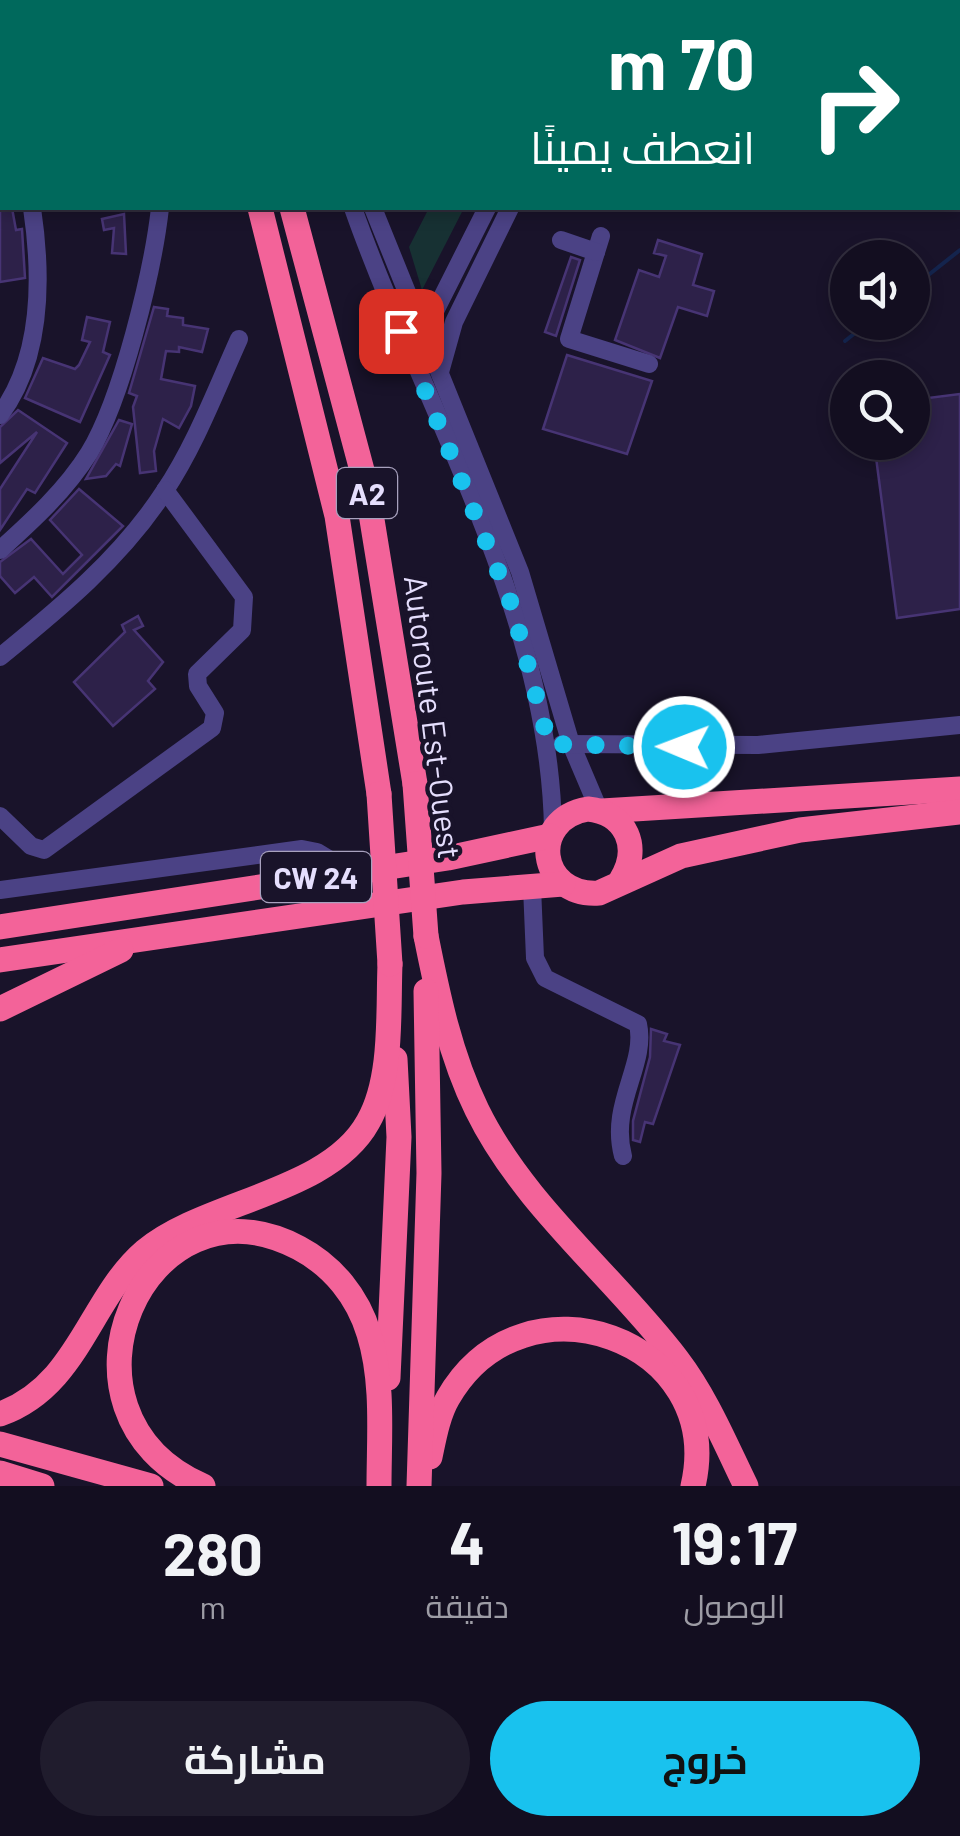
<!DOCTYPE html>
<html lang="ar">
<meta charset="utf-8">
<style>
body{margin:0;font-family:Barlow,Cairo,sans-serif;background:#201c2d;color:#f1f3f6;direction:rtl;height:100vh;display:flex;flex-direction:column;font-size:38px;white-space:nowrap}
*{box-sizing:border-box;margin:0}
p{font-size:32px;color:#9d9ca5}
.icon{flex:none;width:55px;height:55px;fill:none;stroke:currentColor;stroke-width:2;stroke-linecap:round;stroke-linejoin:round}
.map{position:relative;height:1486px;overflow:hidden;direction:ltr}
.drawer{display:flex;flex-direction:column;background:#130e20;flex:1}
.drawer>*{flex:none}
.hud{position:absolute;left:0px;top:0px;width:960px;height:210px;box-shadow:0 5px 15px #0003,0 0 0 2px #322e3e;direction:rtl;background:#00695c;color:#fff;overflow:hidden}
.fabs{position:absolute;left:830px;top:240px;display:grid;gap:20px}
.fabs a{display:grid;place-items:center;width:100px;height:100px;border-radius:50%;background:#130e20;box-shadow:0 5px 15px #0003,0 0 0 2px #322e3e;font-size:50px}
.pin{position:absolute;display:grid;place-items:center;width:85px;height:85px;color:#fff;margin:-42px;border-radius:20px;box-shadow:0 5px 15px #0006}
.me{position:absolute;width:110px;margin:-55px;rotate:271deg;stroke-linejoin:round;filter:drop-shadow(0 0 8px #0008)}
.turn{display:flex;align-items:center;gap:35px;height:210px;padding:0 40px;font-size:45px}
.turn .icon{width:130px;height:130px;stroke-width:2.5}
.turn b{display:block;font-size:70px;line-height:85px}
.eta{display:flex;justify-content:space-evenly;align-items:center;height:170px;text-align:center}
.eta b{font-size:60px;font-weight:700;line-height:70px}
.action{display:flex;gap:20px;margin-top:auto;padding:20px 40px}
.action a{flex:1;height:115px;border-radius:60px;background:#19c2ee;color:#111;font-size:40px;font-weight:700;line-height:115px;text-align:center}
.action a+a{background:#201c2d;color:#f1f3f6}
.map>svg:first-child{display:block}
</style>
<div class="map">
<svg width="960" height="1486" viewBox="0 0 960 1486">
<rect width="100%" height="100%" fill="#19132a"/>
<path fill="#173133" d="M429,208h35l-42,82 -13,-43z"/>
<g fill="none" stroke-linecap="round" stroke-linejoin="round">
<g stroke="#14244d" stroke-width="4">
<path d="M912,288l48,-38"/>
<path d="M845,341l24,-19"/>
</g>
</g>
<g fill="#2d2149" stroke="#473474" stroke-width="2.5">
<path d="M0,208h12l4,22 6,-1 3,49 -25,4z"/>
<path d="M124,214l2,40 -14,-1 2,-25 -10,2 -2,-11z"/>
<path d="M658,240l44,14 -9,31 21,6 -7,25 -29,-9 -18,51 -45,-18 24,-70 20,7 7,-21 -12,-3z"/>
<path d="M571,257l9,3 -24,76 -11,-4z"/>
<path d="M154,307l14,2 -1,7 16,2v7l25,4 -6,23 -23,-5v5l-13,-1 -5,28 34,7 -4,20 -12,22 -16,-9 -9,32 2,20 -16,2 -7,-66 4,-11 -8,-3z"/>
<path d="M87,317l23,5 -7,30 7,3 -30,67 -55,-24 18,-40 32,11 4,-4 11,-23 -8,-2z"/>
<path d="M567,355l85,26 -25,73 -84,-25z"/>
<path d="M960,394v215l-63,9 -23,-176h38v-42z"/>
<path d="M18,410l49,33 -32,50 -8,-4 -27,41v-41l37,-57 -37,31v-36z"/>
<path d="M119,420l13,4 -12,42 -4,-2 -10,12 -20,3z"/>
<path d="M79,489l44,37 -71,71 -18,-20 -19,16 -15,-17v-14l31,-23 32,35 19,-19 -32,-35z"/>
<path d="M138,616l5,10 -9,4 29,32 -15,19 7,8 -42,37 -39,-44 51,-50 -3,-7z"/>
<path d="M651,1029l16,5 -3,7 16,4 -27,79 -8,-2 -5,20 -7,-2v-19l17,-64z"/>
</g>
<g fill="none" stroke-linecap="round" stroke-linejoin="round">
<g stroke="#4b4285" stroke-width="18">
<path d="M306,0l1,2"/>
<path d="M325,0l1,2"/>
<path d="M664,2l9,-2"/>
<path d="M796,2l21,-2"/>
<path d="M0,121l2,5"/>
<path d="M0,188l2,-1"/>
<path d="M353,208c71,201 197,406 200,622"/>
<path d="M373,208l147,364 51,172 28,66"/>
<path d="M601,236l-32,103 80,25"/>
<path d="M561,240l35,12"/>
<path d="M420,341l67,-133"/>
<path d="M440,372l14,-50 56,-114"/>
<path d="M0,415c43,-58 42,-140 32,-207"/>
<path d="M0,550c32,-29 66,-60 89,-97 33,-54 64,-183 71,-245"/>
<path d="M0,657c60,-49 121,-99 164,-165 31,-46 52,-102 75,-153"/>
<path d="M562,744l196,1 202,-20"/>
<path d="M0,816l31,30 13,4 168,-122 3,-15 -17,-27 -1,-12 45,-44 2,-33 -79,-107"/>
<path d="M532,887l3,71 10,20 93,46c9,41 -29,80 -15,132"/>
<path d="M0,890l302,-41 15,3 33,20"/>
</g>
<g stroke="#f36399" stroke-width="25">
<path d="M205,0l1,2"/>
<path d="M237,0l1,2"/>
<path d="M260,208l77,308 42,278"/>
<path d="M292,208l75,281 48,295"/>
<path d="M602,811l358,-22"/>
<path d="M621,880c20,-32 6,-67 -33,-71 -60,10 -50,88 11,84l82,-37 119,-26 160,-18"/>
<path d="M0,927l448,-69 102,-22"/>
<path d="M426,936c12,60 24,119 51,174 47,96 136,165 200,249 29,38 48,84 69,127"/>
<path d="M0,960l463,-68 100,-8"/>
<path d="M0,1009l121,-59"/>
<path d="M388,1378l11,-241 -4,-78"/>
<path d="M0,1414c79,-28 89,-115 145,-163 60,-50 184,-58 223,-129 25,-43 20,-110 22,-158"/>
<path d="M0,1444l151,42"/>
<path d="M430,1457c4,-19 8,-42 18,-59 76,-132 279,-58 245,88"/>
<path d="M0,1473l42,13"/>
<path d="M203,1486c-167,-73 -58,-320 96,-238 34,18 59,49 70,86 15,48 10,103 10,152"/>
<path d="M419,1486l10,-313 -3,-182"/>
</g>
<g stroke="#f36399" stroke-width="25">
<path d="M415,784l11,152"/>
<path d="M379,794l11,170"/>
</g>
</g>
<g fill="none" stroke-linecap="round" stroke-linejoin="round">
<path stroke="#19c2ee" stroke-width="18" stroke-dasharray="0 32.4" d="M401,331l111,275 37,138 135,3"/>
</g>
<g text-anchor="middle" dominant-baseline="central" stroke-width="9" stroke-linejoin="round" paint-order="stroke">
<g fill="#19132a" stroke="#a8a1be" stroke-width="2.5">
<rect x="337" y="468" width="60" height="50" rx="8"/>
<rect x="261" y="852" width="110" height="50" rx="8"/>
</g>
<g font-size="30" font-weight="bold" fill="#e5defd">
<text x="367" y="493">A2</text>
<text x="316" y="877">CW 24</text>
</g>
<g font-size="32" fill="#e5defd" stroke="#19132a">
<text transform="translate(434 717) rotate(83)">Autoroute Est-Ouest</text>
</g>
</g>
</svg>
<div class="fabs">
<a><svg class="icon" aria-label="sound" viewBox="0 0 24 24"><path d="M4 9h4l5-4v14l-5-4H4zM17 9q2 3 0 6"/></svg></a>
<a><svg class="icon" aria-label="search" viewBox="0 0 24 24"><circle cx="10" cy="10" r="6"/><path d="M15 15l6 6"/></svg></a>
</div>
<div class="pin" style="left:401px;top:331px;background:#d93025"><svg class="icon" aria-label="arrive" viewBox="0 0 24 24"><path d="M6 21V4h12l-3 4 3 4H6"/></svg></div>
<svg class="me" style="left:684px;top:747px" viewBox="-20 -20 40 40"><circle r="17" fill="#19c2ee" stroke="#fff" stroke-width="3"/><path d="M0-11L8 9 0 5-8 9z" fill="#fff"/></svg>
<div class="hud">
<div class="turn"><svg class="icon" aria-label="right" viewBox="0 0 24 24"><path d="M7 20v-9h11M14 6l5 5-5 5"/></svg><div><b>70 m</b>انعطف يمينًا</div></div>
</div>
</div>
<section class="drawer">
<div class="eta">
<div><b>19:17</b><p>الوصول</p></div>
<div><b>4</b><p>دقيقة</p></div>
<div><b>280</b><p>m</p></div>
</div>
<div class="action"><a>خروج</a><a>مشاركة</a></div>
</section>
